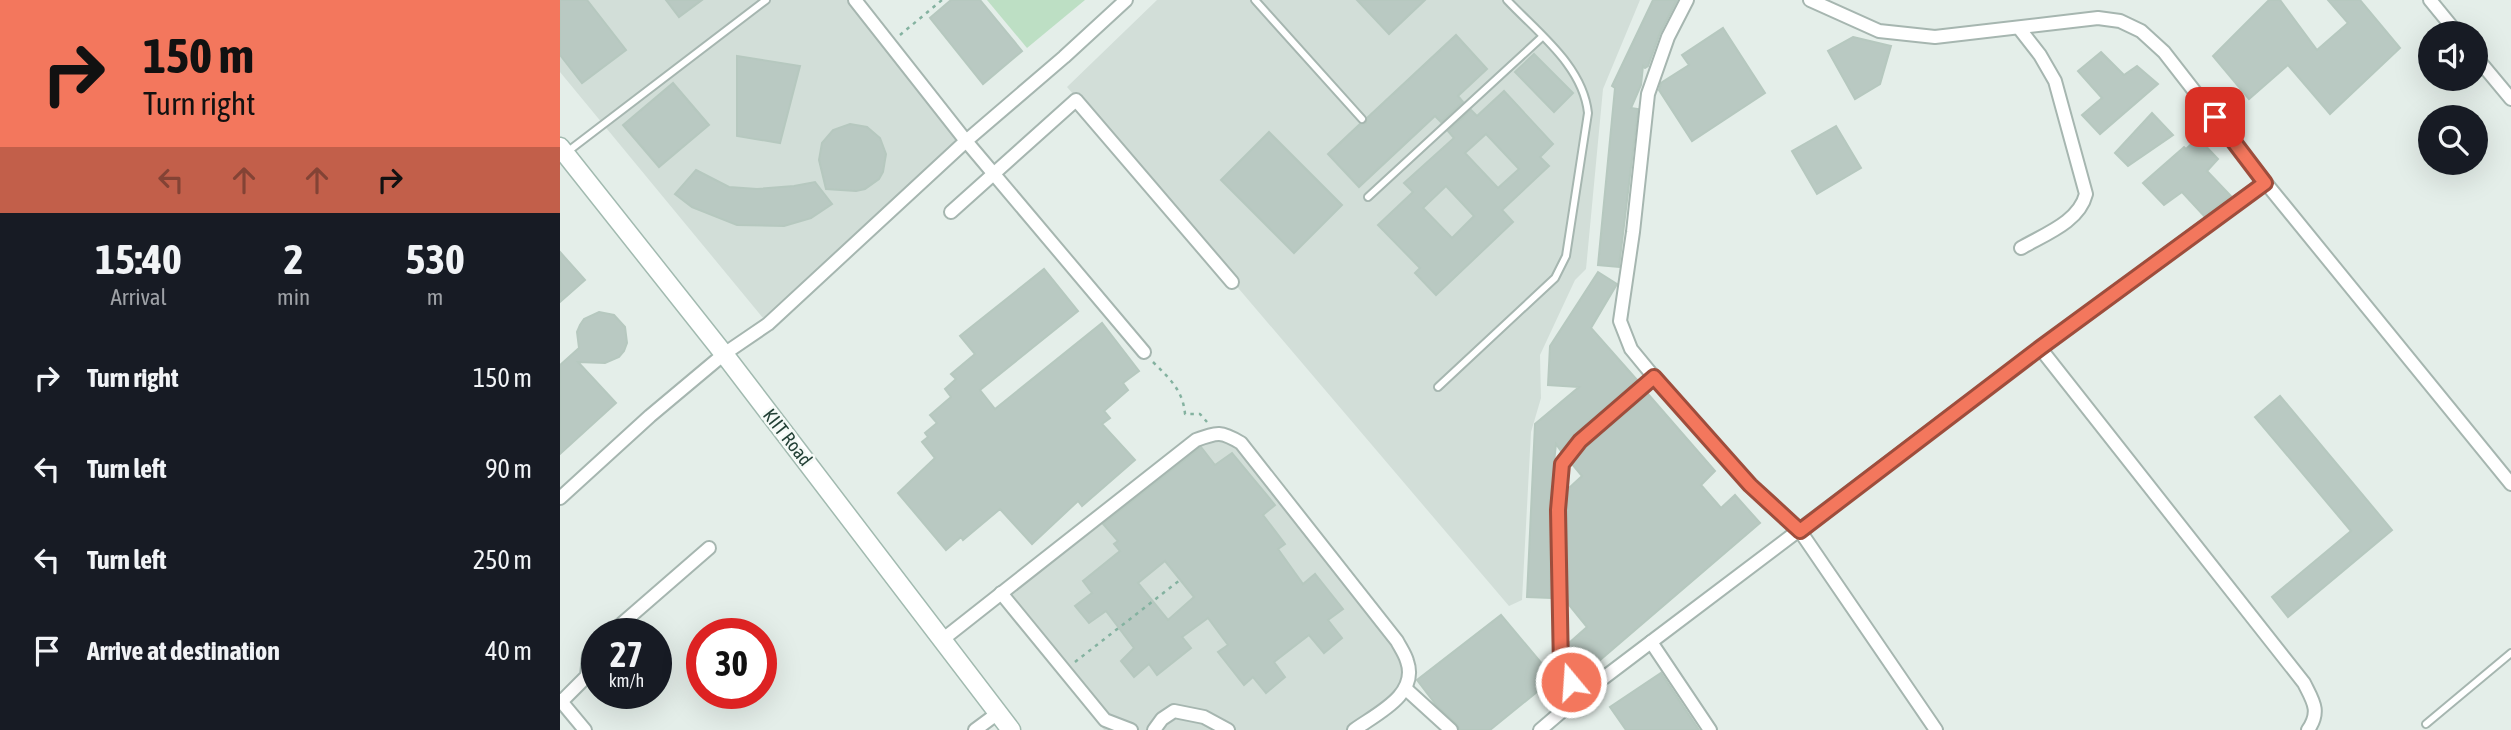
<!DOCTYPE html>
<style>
body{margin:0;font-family:"Asap Condensed",sans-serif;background:#242831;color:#f1f3f6;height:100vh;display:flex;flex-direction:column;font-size:26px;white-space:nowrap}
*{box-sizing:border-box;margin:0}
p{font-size:23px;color:#9ea1a6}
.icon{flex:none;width:38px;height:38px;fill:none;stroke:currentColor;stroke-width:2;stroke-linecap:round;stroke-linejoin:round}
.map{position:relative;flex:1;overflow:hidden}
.drawer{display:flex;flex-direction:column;background:#171b24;width:560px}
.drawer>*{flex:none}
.guide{background:#f3775d;color:#111;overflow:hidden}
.tools{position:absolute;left:1858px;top:21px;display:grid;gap:14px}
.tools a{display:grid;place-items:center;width:70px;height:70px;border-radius:50%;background:#171b24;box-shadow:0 7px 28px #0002;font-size:35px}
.speed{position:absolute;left:21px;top:618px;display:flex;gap:14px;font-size:35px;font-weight:700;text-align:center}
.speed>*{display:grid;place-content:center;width:91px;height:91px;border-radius:50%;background:#171b24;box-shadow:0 7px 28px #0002;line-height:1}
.speed small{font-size:18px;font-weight:400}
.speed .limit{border:10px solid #d22;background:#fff;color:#111}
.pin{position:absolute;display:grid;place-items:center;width:60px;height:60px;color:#fff;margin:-30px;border-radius:14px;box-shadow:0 4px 10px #0006}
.me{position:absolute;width:77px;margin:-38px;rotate:342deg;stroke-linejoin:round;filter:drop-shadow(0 0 5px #0008)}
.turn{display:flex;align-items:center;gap:24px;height:147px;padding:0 28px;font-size:32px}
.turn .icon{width:91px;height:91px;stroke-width:2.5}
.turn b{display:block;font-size:49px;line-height:60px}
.lanes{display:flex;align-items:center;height:66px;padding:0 28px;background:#0003;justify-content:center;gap:35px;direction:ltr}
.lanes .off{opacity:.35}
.eta{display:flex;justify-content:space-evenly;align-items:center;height:119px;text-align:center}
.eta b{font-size:42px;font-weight:700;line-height:49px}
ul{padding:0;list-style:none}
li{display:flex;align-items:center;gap:21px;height:91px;padding:0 28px}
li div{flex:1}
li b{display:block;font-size:26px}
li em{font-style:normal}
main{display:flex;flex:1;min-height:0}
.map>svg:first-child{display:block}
</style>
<main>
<section class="drawer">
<div class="guide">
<div class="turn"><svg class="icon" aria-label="right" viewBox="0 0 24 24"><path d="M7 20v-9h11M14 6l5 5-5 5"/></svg><div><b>150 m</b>Turn right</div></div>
<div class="lanes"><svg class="icon off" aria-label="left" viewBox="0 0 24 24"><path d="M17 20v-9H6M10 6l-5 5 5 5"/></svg><svg class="icon off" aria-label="ahead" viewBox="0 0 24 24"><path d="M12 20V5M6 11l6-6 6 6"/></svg><svg class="icon off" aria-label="ahead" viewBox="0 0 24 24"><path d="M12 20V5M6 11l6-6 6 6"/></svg><svg class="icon" aria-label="right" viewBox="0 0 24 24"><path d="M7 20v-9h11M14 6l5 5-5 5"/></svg></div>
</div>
<div class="eta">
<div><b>15:40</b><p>Arrival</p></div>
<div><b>2</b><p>min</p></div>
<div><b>530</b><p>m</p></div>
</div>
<ul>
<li><svg class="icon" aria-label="right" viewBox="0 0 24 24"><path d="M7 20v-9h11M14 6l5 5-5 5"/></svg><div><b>Turn right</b></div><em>150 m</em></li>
<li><svg class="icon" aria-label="left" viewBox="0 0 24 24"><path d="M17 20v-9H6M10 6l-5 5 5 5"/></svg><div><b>Turn left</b></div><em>90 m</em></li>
<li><svg class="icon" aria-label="left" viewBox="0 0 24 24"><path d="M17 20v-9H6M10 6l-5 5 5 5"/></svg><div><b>Turn left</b></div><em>250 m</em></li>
<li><svg class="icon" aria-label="arrive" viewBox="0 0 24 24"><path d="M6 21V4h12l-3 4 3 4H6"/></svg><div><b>Arrive at destination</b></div><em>40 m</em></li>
</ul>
</section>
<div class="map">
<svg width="1951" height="730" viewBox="0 0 1951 730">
<rect width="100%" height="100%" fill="#e4eee9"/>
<g fill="#d2ded8">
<path d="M0,0h295l111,141 -198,183 -208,-252z"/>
<path d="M597,0h483l-37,89 -17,180 -11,11 -35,75 1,43 -10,34 -9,168 -13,6 -442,-519z"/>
<path d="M666,434l171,207 9,48 -52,41h-250l-103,-137 195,-153z"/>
</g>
<path fill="#bddfc4" d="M427,0h98l-58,48z"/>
<g fill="#b9c9c2" stroke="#b6c8bf" stroke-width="2" fill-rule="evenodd">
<path d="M0,0h27l39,50 -44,33 -22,-28z"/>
<path d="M106,0h36l-23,17z"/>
<path d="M391,0h29l42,51 -39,33 -53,-66z"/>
<path d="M797,0h68l-36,34z"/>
<path d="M1093,0h24l-17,33 -12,33 -3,2 -2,-2 -2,19 -10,23 7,1 -19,158 -21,-2 17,-177 -3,-2z"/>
<path d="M1709,0h11l37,50 31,-27 -20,-23h32l40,48 -70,66 -42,-49 -39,34 -36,-43z"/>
<path d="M1163,28l42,65 -73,48 -33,-51 2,-7 28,-18 -7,-10z"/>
<path d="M896,35l31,34 -29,27 5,6 -22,20 -6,-6 -76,71 -31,-33 32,-30 6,-1 1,-5z"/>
<path d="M1293,37l38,9 -11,38 -25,15 -27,-48z"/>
<path d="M1541,52l23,23 13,-9 21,18 -58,50 -18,-19 20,-17 -24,-27z"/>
<path d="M974,54l39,39 -19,19 -39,-40z"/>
<path d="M177,56l63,10 -20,77 -43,-7z"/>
<path d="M113,83l36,42 -50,42 -36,-42z"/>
<path d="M944,91l49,53 -13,13 9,9 -47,44 11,12 -77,73 -21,-22 5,-5 -42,-43 35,-33 -9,-9 50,-45 -6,-7 23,-21 6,6zM926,134l33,35 -21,19 -33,-35zM886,186l28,30 -22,22 -29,-30z"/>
<path d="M1592,113l21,22 -45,31 -13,-13z"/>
<path d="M290,124l17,3 13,11 6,16 -3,18 -4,7 -14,10 -9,2 -30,-2 -7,-29 3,-17 11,-13z"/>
<path d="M1276,126l25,42 -44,26 -25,-43z"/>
<path d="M709,132l73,73 -48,48 -73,-73z"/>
<path d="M1638,138l20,21 -11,12 24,25 -27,20 -22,-24 -18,13 -21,-22 41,-36 2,2z"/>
<path d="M136,170l33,17 28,2 37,-3 21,-4 17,22 -21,14 -27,8 -47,-1 -45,-18 -17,-13z"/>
<path d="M0,252l25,28 -25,22z"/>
<path d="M484,269l34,42 -98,79 15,19 107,-86 37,48 -16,12 5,7 -24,21 6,7 -8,6 33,36 -53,46 -4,-5 -46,43 -32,-35 -37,31 -2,-3 -15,13 -48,-57 37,-35 -13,-16 6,-5 -3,-4 12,-10 -7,-8 21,-18 -6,-8 11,-10 -5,-5 24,-20 -15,-18z"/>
<path d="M1038,272l19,12 -26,44 46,52 -63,55 -13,16 -5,-7 -7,65 2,89 -24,-1 8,-173 44,-37 -31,-2 2,-39z"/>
<path d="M39,312l15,3 11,12 2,16 -3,8 -5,6 -14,6 -27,-1 38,41 -56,51v-89l19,-17 -2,-16 3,-7 4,-6z"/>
<path d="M1088,394l67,77 -14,14 20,23 14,-13 25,28 -174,149 -17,-20v-9l18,-16 -18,-22 -2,-95 2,-22 13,-12 -10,-12 14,-17z"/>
<path d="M1720,396l112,134 -104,87 -16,-20 79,-66 -96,-114z"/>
<path d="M641,447l14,18 17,-12 43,52 -12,10 22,29 -7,5 25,35 12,-10 28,35 -15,11 14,18 -18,15 -15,-18 -35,27 11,15 -19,16 -13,-16 -9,8 -26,-33 10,-7 -20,-27 -26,19 9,11 -34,27 -8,-11 -15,13 -13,-16 13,-13 -28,-37 -17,12 -14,-17 17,-13 -9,-12 37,-30 -6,-7 4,-3 -15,-17zM605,561l29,36 -26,23 -30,-37z"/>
<path d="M941,615l53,63 -64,52h-30l-3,-6 -20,-18 -20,-26z"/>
<path d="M1101,673l38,57h-73l-16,-23z"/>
</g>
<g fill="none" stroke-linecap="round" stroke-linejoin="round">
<defs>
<g id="lane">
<path d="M695,0l107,119"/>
<path d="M7,152l199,-152"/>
<path d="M808,197l174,-160"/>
<path d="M878,387l117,-109 11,-22 22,-143c-5,-47 -50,-80 -81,-113"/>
<path d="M1866,724l85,-71"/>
</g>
<g id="street">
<path d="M295,0l111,141 178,211"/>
<path d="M1127,0l-19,37 -20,57 -15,138 -13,89 11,28 23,28 96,108 50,46 136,199"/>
<path d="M1250,0l69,31 56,6 163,-19 22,3 21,10 23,21 101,130 246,302"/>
<path d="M1870,0l27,33"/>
<path d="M1459,28l21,27 15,26 31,113c-7,28 -41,40 -65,54"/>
<path d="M1916,57l35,42"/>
<path d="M391,212l125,-112 156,182"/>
<path d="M1480,348l264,335c9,18 17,28 4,47"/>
<path d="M0,498l90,-82 74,-62 44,-30 198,-183 98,-84 62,-57"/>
<path d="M441,593l104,127 26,10"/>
<path d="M50,634l99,-86"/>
<path d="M382,640l254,-200c22,-8 25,-9 45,3l156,198c3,6 8,13 10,20 12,34 -31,53 -53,69"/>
<path d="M1091,642l59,88"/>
<path d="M846,689l45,41"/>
<path d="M1021,695l-20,-26 -3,-159 4,-47 18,-22 74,-64"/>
<path d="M0,700l25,30"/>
<path d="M1,702l26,-26 2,-21 8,-9"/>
<path d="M415,730l23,-17"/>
<path d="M594,730l8,-11 12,-8 30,6 24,13"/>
<path d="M980,730l41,-35 70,-53 389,-294 225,-166"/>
</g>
<path id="secondary" d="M0,147l164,207 287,376"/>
</defs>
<use href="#lane" stroke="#a6b6b0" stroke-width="10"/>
<use href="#street" stroke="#a6b6b0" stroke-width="16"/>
<use href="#secondary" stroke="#a2bab0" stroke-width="21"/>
<g stroke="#84b2a0" stroke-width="2.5" stroke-dasharray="3.5 5" stroke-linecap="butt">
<path d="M340,35l42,-35"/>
<path d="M593,362c16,16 30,28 32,52h15l7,8"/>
<path d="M515,662l105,-82"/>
</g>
<use href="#lane" stroke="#fff" stroke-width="6"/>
<use href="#street" stroke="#fff" stroke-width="12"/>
<use href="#secondary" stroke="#fff" stroke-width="18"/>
</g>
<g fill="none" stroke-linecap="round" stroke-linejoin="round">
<defs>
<path id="route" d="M1011,682l-10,-13 -3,-159 4,-46 18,-23 74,-64 96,108 50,46 240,-183 225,-165 -50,-66"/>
</defs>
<use href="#route" stroke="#9e4d3c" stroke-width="18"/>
<use href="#route" stroke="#f3775d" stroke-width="12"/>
</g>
<g text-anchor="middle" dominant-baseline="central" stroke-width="5" stroke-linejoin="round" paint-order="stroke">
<g font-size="19" fill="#234036" stroke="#f5faf7">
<text transform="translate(228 437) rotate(52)">KIIT Road</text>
</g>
</g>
</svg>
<div class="tools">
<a><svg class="icon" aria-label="sound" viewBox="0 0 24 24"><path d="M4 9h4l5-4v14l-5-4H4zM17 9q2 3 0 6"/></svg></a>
<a><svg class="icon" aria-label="search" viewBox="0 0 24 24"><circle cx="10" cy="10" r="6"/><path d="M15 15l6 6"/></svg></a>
</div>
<div class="speed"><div>27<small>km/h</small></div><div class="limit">30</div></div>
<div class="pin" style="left:1655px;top:117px;background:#d93025"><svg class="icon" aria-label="arrive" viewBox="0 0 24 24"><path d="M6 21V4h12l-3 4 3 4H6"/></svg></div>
<svg class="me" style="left:1011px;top:682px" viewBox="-20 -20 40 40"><circle r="17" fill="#f3775d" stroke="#fff" stroke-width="3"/><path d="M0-11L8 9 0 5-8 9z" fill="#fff"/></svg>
</div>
</main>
